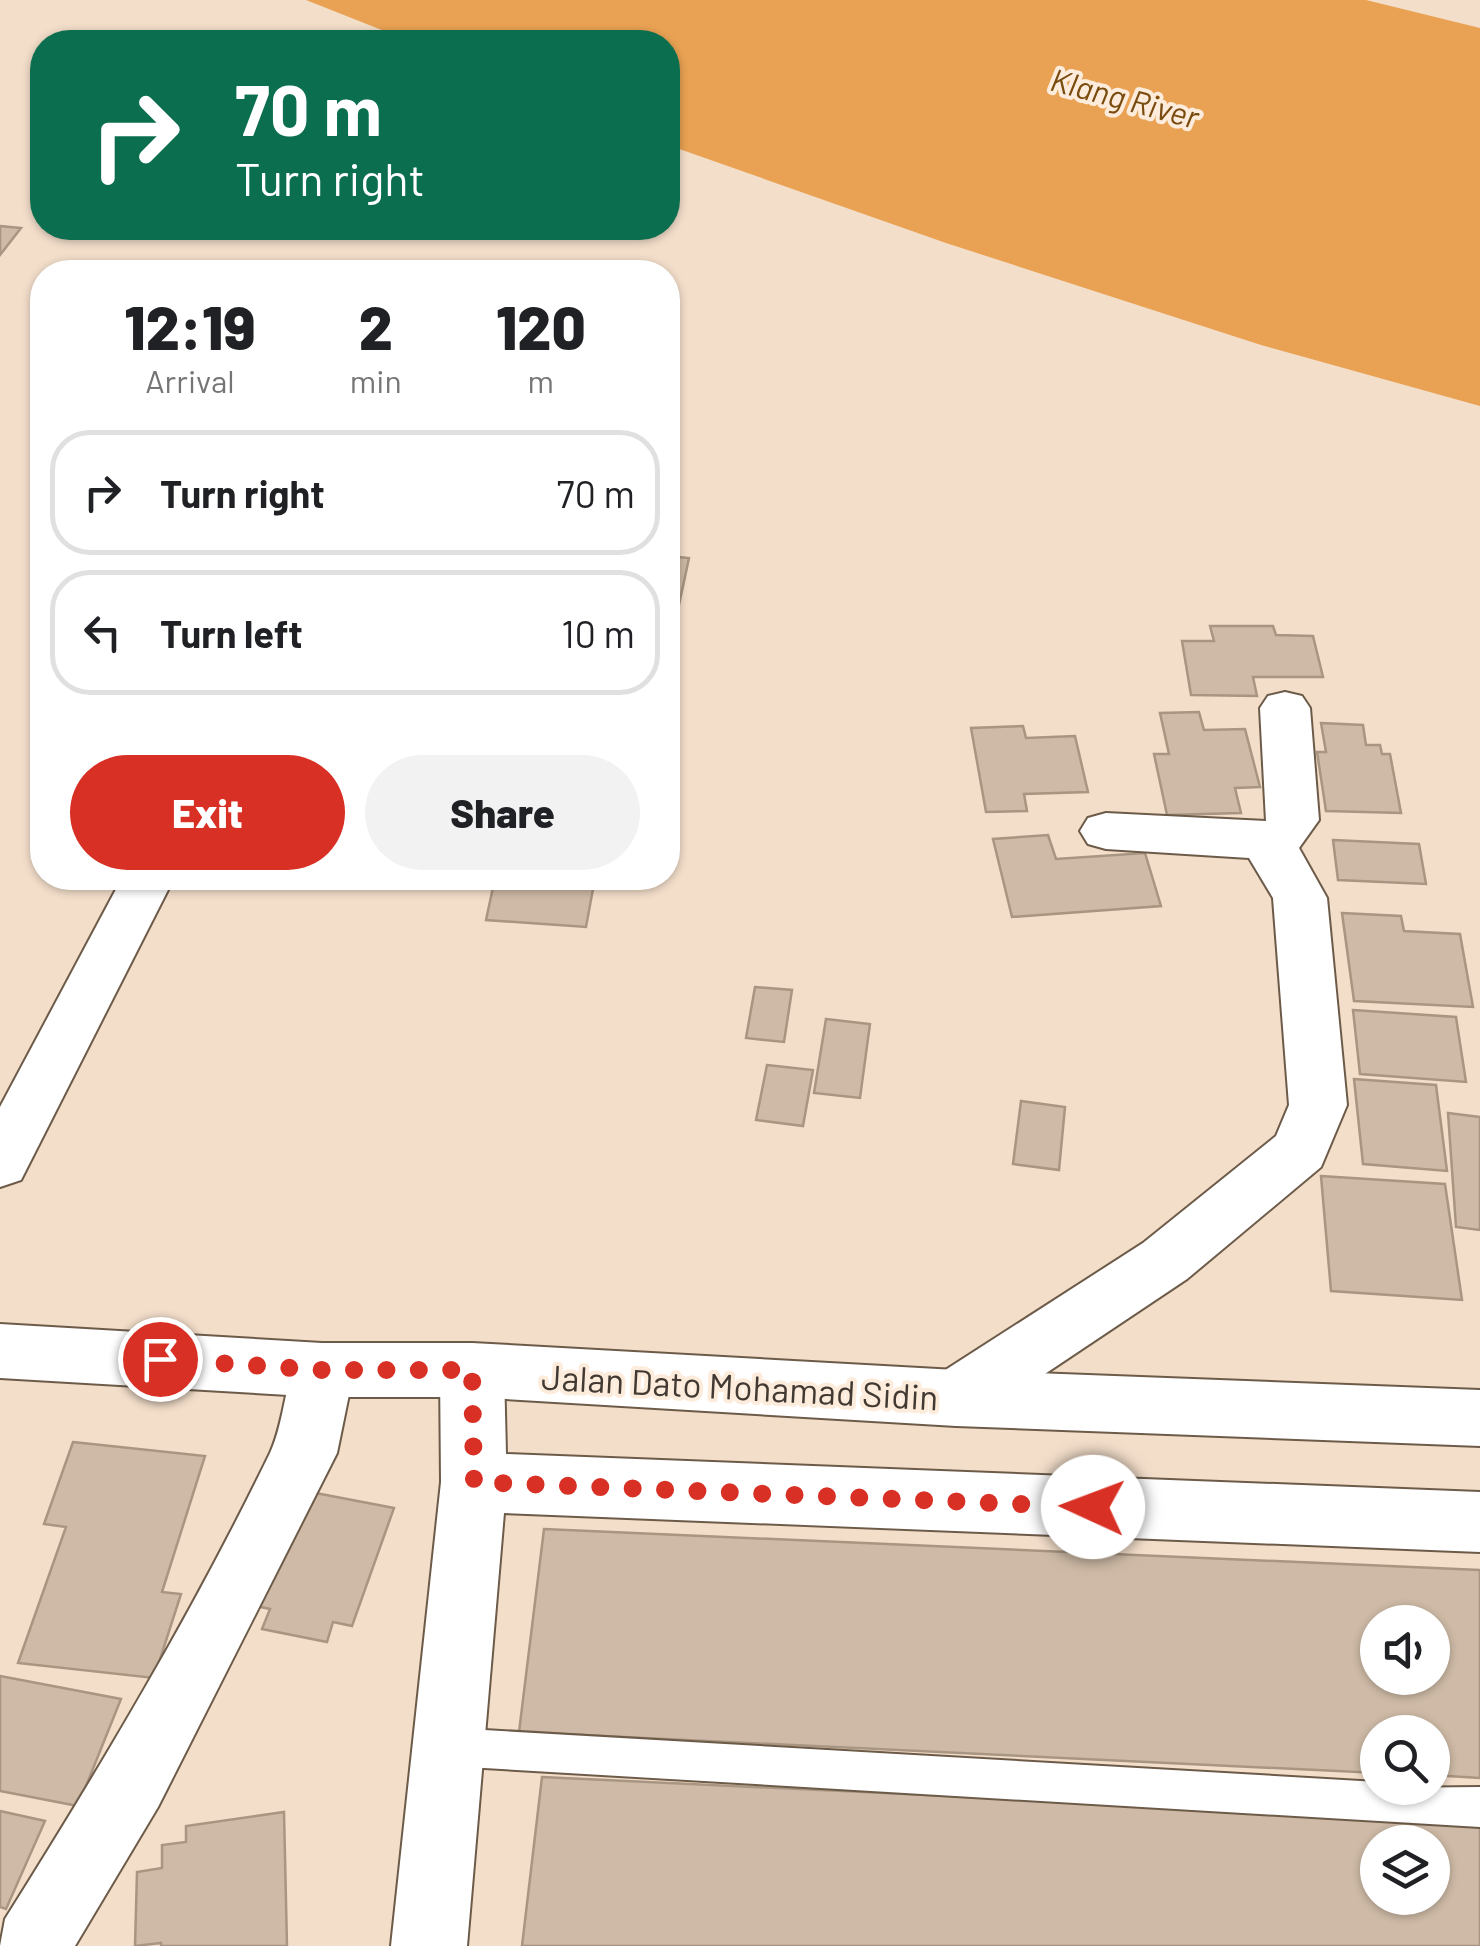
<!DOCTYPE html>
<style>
body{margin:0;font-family:Barlow,sans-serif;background:#f2f2f2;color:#202124;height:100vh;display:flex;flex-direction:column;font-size:38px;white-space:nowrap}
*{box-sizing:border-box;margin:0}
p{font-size:32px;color:#757577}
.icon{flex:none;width:55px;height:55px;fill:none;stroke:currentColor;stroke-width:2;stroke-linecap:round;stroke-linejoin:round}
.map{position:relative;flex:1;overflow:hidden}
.panel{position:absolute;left:30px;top:260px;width:650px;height:630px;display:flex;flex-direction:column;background:#fff;border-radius:40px;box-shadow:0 2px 8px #0004}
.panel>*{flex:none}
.hud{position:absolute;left:30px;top:30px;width:650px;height:210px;border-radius:40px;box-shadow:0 2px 8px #0004;background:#0b6e4f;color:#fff;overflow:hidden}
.buttons{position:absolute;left:1360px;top:1605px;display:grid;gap:20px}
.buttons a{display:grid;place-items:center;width:90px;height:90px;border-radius:50%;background:#fff;box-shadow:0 2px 8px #0004;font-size:50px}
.pin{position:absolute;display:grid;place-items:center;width:85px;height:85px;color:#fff;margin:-42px;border:5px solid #fff;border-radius:50%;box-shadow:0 2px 10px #0007}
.me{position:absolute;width:110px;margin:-55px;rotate:272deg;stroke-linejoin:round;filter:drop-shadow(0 0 8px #0008)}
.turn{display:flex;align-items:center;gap:35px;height:210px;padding:0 40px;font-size:45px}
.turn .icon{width:130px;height:130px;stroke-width:2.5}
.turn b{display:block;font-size:70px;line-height:85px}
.eta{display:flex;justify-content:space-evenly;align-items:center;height:170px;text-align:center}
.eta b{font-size:60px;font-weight:800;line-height:70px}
.action{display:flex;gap:20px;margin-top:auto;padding:20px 40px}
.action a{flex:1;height:115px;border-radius:60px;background:#d93025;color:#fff;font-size:40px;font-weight:800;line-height:115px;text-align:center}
.action a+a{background:#f2f2f2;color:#202124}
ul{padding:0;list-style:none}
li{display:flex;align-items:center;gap:30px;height:125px;margin:0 20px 15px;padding:0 20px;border:5px solid #e0e0e0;border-radius:40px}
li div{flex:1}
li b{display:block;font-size:38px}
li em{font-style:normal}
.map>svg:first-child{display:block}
</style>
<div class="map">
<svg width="1480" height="1946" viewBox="0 0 1480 1946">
<rect width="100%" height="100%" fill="#f3deca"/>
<path fill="#e9a253" d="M306,0h1060l114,28v378l-219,-61 -315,-102 -278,-98v-103h-256z"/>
<g fill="#cebaa6" stroke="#a89582" stroke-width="2.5" fill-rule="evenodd">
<path d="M0,226l21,2 -21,27z"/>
<path d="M668,556l21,2 -21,98z"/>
<path d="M1210,626h63l3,9 37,1 10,41h-70l4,19 -66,-1 -9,-54h32z"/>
<path d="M1199,712l5,18 41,-1 15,58 -25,1 6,25 -74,2 -13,-61h15l-9,-41z"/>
<path d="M1321,723l42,2 3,20h14l2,9h8l11,59 -75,-2 -9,-59h9z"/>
<path d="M1023,726l3,12 49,-2 13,56 -64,2 3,17 -41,1 -15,-84z"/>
<path d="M1048,835l8,24 89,-6 16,53 -149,11 -19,-78z"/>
<path d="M1333,840l86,4 7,40 -88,-4z"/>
<path d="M53,878h59l-4,7z"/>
<path d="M495,878h100l-9,49 -100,-7z"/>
<path d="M1342,913l59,3 3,15 56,3 13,73 -119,-6z"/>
<path d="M755,987l37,3 -8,52 -38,-4z"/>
<path d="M1353,1010l103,7 10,65 -106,-8z"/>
<path d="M826,1019l44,5 -10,74 -46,-5z"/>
<path d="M767,1065l46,5 -10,56 -47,-6z"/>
<path d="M1354,1079l82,6 11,86 -84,-7z"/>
<path d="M1021,1101l44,6 -6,63 -46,-6z"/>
<path d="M1448,1113l32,4v113l-24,-3z"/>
<path d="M1321,1176l124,8 17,116 -131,-9z"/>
<path d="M73,1442l132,14 -43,136 19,2 -27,84 -136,-15 48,-136 -22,-3z"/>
<path d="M300,1490l94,18 -42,118 -19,-4 -6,20 -65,-13 8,-20 -14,-3z"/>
<path d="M544,1529l936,41v208l-48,-3v-43h-54v41l-859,-41zM1378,1622h54v56h-54z"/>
<path d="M0,1676l121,23 -43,107 -78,-15z"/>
<path d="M542,1777l938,44v125h-958zM1378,1842h54v56h-54z"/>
<path d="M0,1811l45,10 -39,88 -6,-2z"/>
<path d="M284,1812l3,134h-126v-3l-26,3 2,-74 25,-4v-23l24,-3v-16z"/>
</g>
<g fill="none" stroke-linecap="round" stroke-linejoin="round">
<defs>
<path id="lane" d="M450,1728l928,54v6l102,-1v40l-1030,-61 -14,-6 -6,-13 6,-13z"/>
<g id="street">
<path d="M1285,692l17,4 8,12 9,112 -20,28 28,50 20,207 -26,62 -134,112 -208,139 -23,8 -23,-8 -9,-20 9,-20 210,-135 133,-107 13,-31 -16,-207 -24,-40 -143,-9 -18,-5 -8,-13 8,-13 18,-5 160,8 -6,-113 8,-12z"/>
<path d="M122,878h52l-153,302 -21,7v-80z"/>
<path d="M322,1343l22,8 10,19 -17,83 -179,354 -83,139h-75l5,-27c95,-151 187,-305 265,-466 15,-32 14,-70 30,-102z"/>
<path d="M472,1343l22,8 10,19 2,84 974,38v60l-976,-39 -37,433h-76l50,-464 -1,-112 10,-19z"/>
</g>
<path id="secondary" d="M0,1324l322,19h150l484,27 524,20v56l-524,-20 -484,-29h-150l-322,-19z"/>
</defs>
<use href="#lane" stroke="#6d5b49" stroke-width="4"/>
<use href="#street" stroke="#6d5b49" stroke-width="4"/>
<use href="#secondary" stroke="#6d5b49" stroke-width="4"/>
<use href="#lane" fill="#fff" fill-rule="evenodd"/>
<use href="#street" fill="#fff" fill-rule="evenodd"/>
<use href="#secondary" fill="#fff" fill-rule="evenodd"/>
</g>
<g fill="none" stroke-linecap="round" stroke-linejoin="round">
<path stroke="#d93025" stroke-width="18" stroke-dasharray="0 32.4" d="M160,1359l162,11h150l2,112 619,25"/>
</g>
<g text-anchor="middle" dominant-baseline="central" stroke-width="8" stroke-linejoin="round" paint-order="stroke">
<g font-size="32" font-style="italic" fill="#794b0e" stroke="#fdecdb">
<text transform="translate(1125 97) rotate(15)">Klang River</text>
</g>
<g font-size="35" fill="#423a32" stroke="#fdecdb">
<text transform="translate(740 1386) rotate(3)">Jalan Dato Mohamad Sidin</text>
</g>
</g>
</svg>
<div class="buttons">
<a><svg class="icon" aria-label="sound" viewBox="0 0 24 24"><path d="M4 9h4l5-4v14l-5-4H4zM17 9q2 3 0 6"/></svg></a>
<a><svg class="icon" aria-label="search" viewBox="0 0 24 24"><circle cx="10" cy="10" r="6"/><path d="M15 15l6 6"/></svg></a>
<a><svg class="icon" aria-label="layers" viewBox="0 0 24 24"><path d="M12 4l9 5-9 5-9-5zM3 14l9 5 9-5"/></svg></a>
</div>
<div class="pin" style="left:160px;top:1359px;background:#d93025"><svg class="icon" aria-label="arrive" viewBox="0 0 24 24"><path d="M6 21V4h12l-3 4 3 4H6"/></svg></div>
<svg class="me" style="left:1093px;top:1507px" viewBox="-20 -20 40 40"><circle r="19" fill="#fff"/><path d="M0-13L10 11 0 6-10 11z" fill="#d93025"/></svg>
<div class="hud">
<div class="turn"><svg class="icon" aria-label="right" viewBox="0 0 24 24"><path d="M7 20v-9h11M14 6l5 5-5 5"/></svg><div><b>70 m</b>Turn right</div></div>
</div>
<section class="panel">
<div class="eta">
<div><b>12:19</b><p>Arrival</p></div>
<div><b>2</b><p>min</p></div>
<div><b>120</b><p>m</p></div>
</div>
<ul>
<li><svg class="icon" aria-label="right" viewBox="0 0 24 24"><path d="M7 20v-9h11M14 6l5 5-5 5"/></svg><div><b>Turn right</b></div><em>70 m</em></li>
<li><svg class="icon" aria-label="left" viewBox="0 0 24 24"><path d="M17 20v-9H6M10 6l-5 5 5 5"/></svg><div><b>Turn left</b></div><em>10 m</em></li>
</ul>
<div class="action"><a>Exit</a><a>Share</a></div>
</section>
</div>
